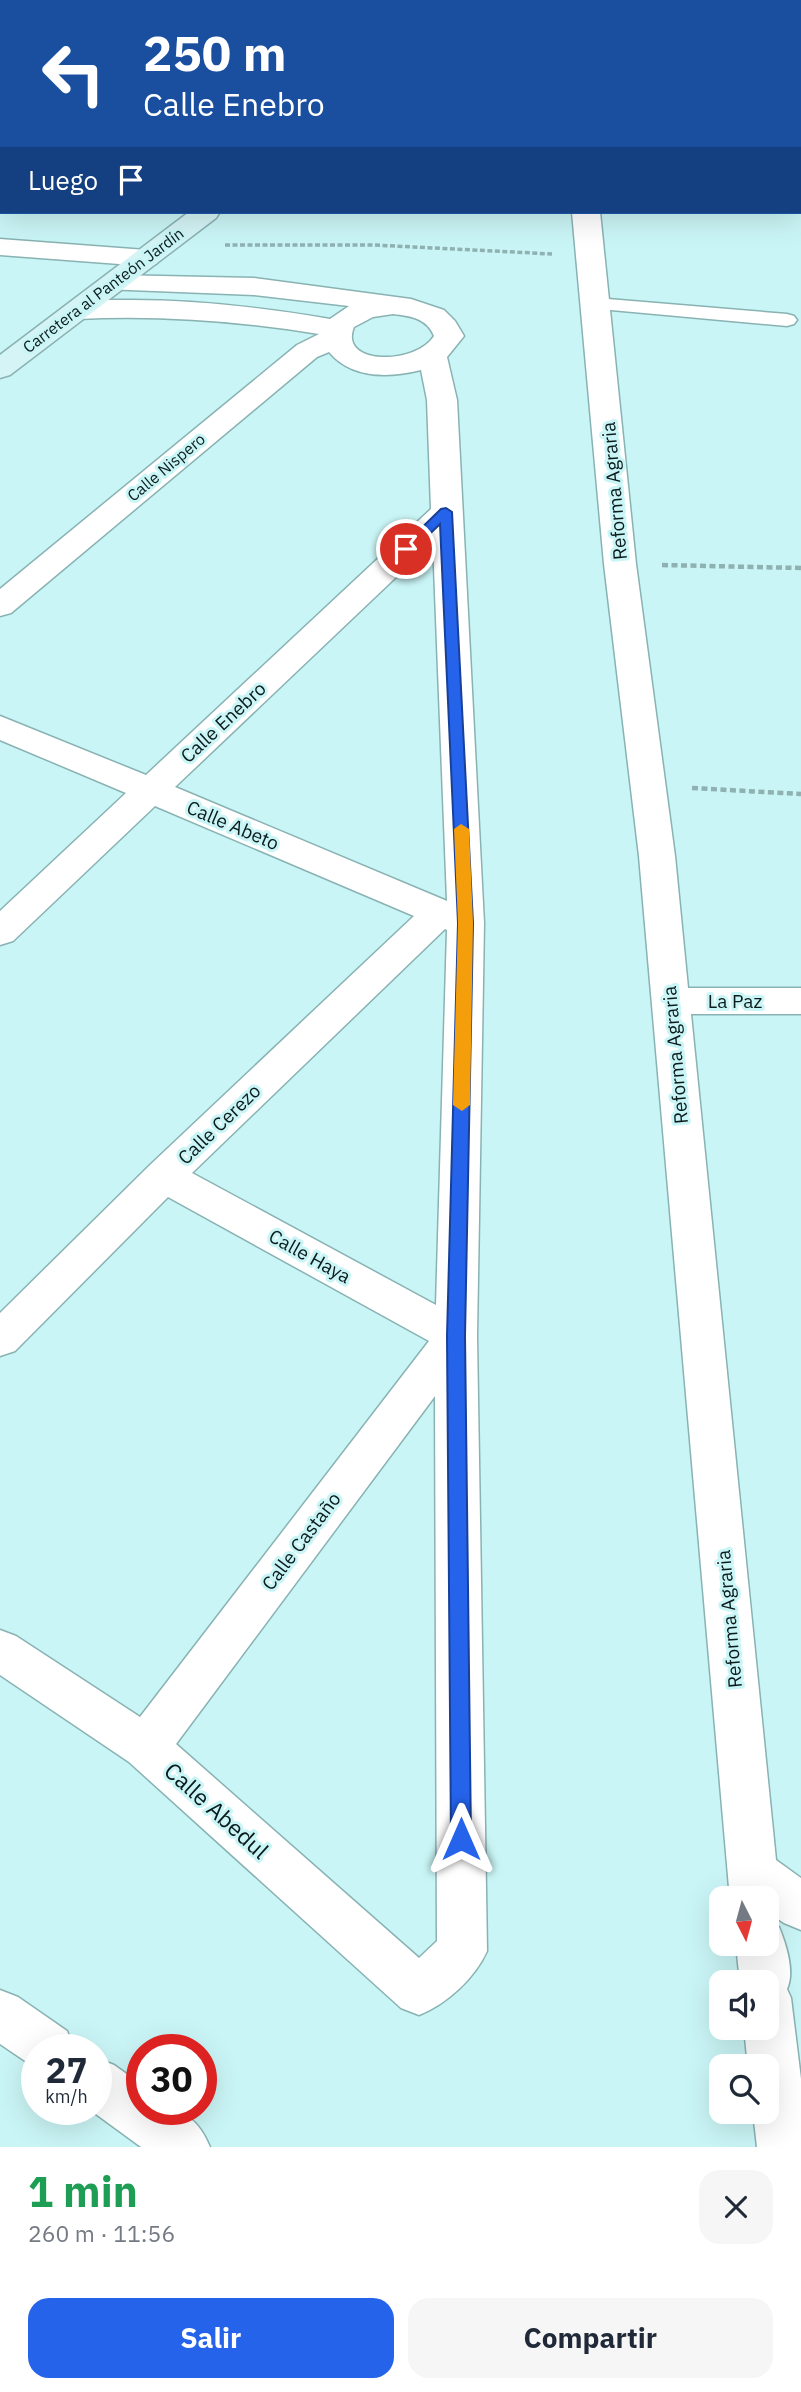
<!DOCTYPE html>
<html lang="es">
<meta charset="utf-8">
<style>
body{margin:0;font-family:"IBM Plex Sans",sans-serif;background:#f6f6f7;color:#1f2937;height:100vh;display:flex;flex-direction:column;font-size:26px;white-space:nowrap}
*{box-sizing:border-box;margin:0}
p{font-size:23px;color:#747a83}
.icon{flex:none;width:38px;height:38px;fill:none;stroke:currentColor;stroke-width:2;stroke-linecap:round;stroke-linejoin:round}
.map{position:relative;height:2147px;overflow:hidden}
.side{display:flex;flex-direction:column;background:#fff;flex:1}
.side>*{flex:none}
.top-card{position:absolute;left:0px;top:0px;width:802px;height:214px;box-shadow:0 7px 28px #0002;background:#1a4fa0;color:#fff;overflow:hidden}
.needle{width:46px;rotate:174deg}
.controls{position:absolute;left:709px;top:1886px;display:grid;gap:14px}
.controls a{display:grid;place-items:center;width:70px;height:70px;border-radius:14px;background:#fff;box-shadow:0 7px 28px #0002;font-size:35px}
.speed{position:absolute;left:21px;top:2034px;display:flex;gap:14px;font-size:35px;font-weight:700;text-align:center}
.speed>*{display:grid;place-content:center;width:91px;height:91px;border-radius:50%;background:#fff;box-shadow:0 7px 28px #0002;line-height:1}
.speed small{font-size:18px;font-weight:400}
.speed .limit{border:10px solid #d22;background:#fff;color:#111}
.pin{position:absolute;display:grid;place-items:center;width:60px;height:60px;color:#fff;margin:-30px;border:4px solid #fff;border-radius:50%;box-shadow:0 2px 7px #0007}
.me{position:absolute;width:77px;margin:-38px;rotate:0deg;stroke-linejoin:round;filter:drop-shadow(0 0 5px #0008)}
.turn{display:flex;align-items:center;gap:24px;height:147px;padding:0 28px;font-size:32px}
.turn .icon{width:91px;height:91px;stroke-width:2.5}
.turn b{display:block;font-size:49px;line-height:60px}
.then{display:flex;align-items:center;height:66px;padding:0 28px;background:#0003;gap:14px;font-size:26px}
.round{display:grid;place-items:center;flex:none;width:74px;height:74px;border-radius:21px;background:#f6f6f7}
.head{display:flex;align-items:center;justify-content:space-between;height:119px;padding:0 28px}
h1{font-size:42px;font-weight:700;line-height:52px;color:#1e9e55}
.button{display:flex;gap:14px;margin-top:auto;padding:14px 28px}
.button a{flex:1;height:80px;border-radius:21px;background:#2563eb;color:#fff;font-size:28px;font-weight:700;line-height:80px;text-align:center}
.button a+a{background:#f6f6f7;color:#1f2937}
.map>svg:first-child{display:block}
</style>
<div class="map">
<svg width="801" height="2147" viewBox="0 0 801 2147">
<rect width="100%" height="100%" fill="#caf5f6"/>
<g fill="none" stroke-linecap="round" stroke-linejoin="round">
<defs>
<path id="lane" d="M596,298l191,16 7,2 3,4 -3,4 -7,2 -198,-18 -3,-4 3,-4z"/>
<g id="street">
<rect x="554" y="0" width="24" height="2"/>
<rect x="800" y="64" width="1" height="16"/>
<path d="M572,212h28l36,352 39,292 13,132h113v26h-110l85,846 25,18v52l-17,-7 -12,-8 -6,2v-18h-36l-91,-1043 -35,-292z"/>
<path d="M0,239l146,11 10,2 4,6 -4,6 -10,2 -146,-11z"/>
<path d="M114,275l140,3 157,21 33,11 11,11 9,15 -17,21 10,43 27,523 -7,413 10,615c-12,27 -40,53 -68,64l-18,-7 -272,-246 -129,-87v-45l16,6 124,81 289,-376 -261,-144 -153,154 -15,5v-43l150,-148 264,-249 -259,-110 -142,135 -13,4v-34l126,-118 -126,-53v-24l146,59 285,-266 -4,-109 -6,-30c-32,8 -69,9 -92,-18l-12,5 -306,256 -11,3v-27l297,-244 22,-11c-80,-13 -160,-19 -241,-15l-10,-3 -4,-6 4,-6c20,-5 43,-4 64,-4 67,0 133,8 198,19l19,-13 -95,-11 -150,-6 -4,-6 4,-6zM393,314c17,2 34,4 41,22 -18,29 -96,30 -80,-9l19,-10zM433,542l14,359 -272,-114zM445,929l2,1 -11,375 -244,-132zM435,1396l2,545 -18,17 -243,-214z"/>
<path d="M766,1923l13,4c7,17 16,45 8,62l4,9 10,81v68h-44l-4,-35h13v-45h-18l-4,-39h22v-45h-26l-4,-39h30z"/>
<path d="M0,1990l18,7 49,34 7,18h-37v20l-37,-25z"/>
<path d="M96,2058l18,7 28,20v24c35,0 53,2 68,38h-69l-52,-38h7z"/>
</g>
<g id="secondary">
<path d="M476,0h25l-26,2z"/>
<path d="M189,212h31l-4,6 -206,157 -10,3v-23z"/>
</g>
</defs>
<use href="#lane" stroke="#89b2b3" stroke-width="3"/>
<use href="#street" stroke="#89b2b3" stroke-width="3"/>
<use href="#secondary" stroke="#89b2b3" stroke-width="3"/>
<path stroke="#8fb1b2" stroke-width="3.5" stroke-dasharray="5 2.5" stroke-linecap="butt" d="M225,245h150l177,9"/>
<g stroke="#8fb1b2" stroke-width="4.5" stroke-dasharray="6 3.5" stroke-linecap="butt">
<path d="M662,565l139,3"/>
<path d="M692,788l109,6"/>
</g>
<use href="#lane" fill="#fff" fill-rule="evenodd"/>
<use href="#street" fill="#fff" fill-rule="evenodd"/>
<use href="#secondary" fill="#d4f4f5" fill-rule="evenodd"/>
</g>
<path fill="#2563eb" stroke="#184099" stroke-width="2" d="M446,508l6,4 21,411 -8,413 6,503 -3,7 -7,3 -7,-3 -3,-7 -4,-503 11,-413 -18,-399 -29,28h-9l-2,-3 41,-40z"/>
<path fill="#f59e0b" d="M461,824l8,5 4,94 -3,182 -8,6 -9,-6 5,-182 -4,-94z"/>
<g text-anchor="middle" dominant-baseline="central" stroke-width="6" stroke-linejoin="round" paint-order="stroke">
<g font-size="16" fill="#0b1b1c" stroke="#caf5f6">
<text transform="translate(103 290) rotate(-37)">Carretera al Panteón Jardín</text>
<text transform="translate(166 467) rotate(-40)">Calle Nispero</text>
</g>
<g font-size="19" fill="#0b1b1c" stroke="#caf5f6">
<text transform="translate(614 491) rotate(-95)">Reforma Agraria</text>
<text transform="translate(223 722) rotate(-43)">Calle Enebro</text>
<text transform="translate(233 825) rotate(23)">Calle Abeto</text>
<text x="735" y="1001">La Paz</text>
<text transform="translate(675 1055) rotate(-95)">Reforma Agraria</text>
<text transform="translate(219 1124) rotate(-44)">Calle Cerezo</text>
<text transform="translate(310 1256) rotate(29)">Calle Haya</text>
<text transform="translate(301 1541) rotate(-53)">Calle Castaño</text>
<text transform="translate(729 1619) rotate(-95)">Reforma Agraria</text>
</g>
<g font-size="23" fill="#0b1b1c" stroke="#caf5f6">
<text transform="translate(217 1810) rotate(42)">Calle Abedul</text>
</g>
</g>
</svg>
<div class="controls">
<a><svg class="needle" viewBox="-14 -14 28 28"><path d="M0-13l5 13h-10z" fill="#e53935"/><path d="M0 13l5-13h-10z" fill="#747a83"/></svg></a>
<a><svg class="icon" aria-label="sound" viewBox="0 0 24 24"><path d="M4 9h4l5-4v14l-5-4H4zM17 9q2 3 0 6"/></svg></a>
<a><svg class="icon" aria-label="search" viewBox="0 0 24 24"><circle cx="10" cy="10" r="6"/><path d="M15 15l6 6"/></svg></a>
</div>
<div class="speed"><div>27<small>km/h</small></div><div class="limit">30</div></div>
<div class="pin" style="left:406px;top:549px;background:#d93025"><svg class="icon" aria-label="arrive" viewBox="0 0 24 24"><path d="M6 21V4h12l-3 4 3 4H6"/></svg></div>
<svg class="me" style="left:461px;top:1839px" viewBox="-20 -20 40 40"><path d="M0-17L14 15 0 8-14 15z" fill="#2563eb" stroke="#fff" stroke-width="4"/></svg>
<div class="top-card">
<div class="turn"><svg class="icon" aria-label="left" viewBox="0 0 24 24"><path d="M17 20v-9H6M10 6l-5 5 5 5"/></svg><div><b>250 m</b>Calle Enebro</div></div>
<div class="then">Luego<svg class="icon" aria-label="arrive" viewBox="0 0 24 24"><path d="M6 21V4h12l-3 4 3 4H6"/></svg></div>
</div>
</div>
<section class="side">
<div class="head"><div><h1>1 min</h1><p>260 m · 11:56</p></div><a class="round"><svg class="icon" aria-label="close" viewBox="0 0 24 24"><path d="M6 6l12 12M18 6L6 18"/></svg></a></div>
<div class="button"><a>Salir</a><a>Compartir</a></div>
</section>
